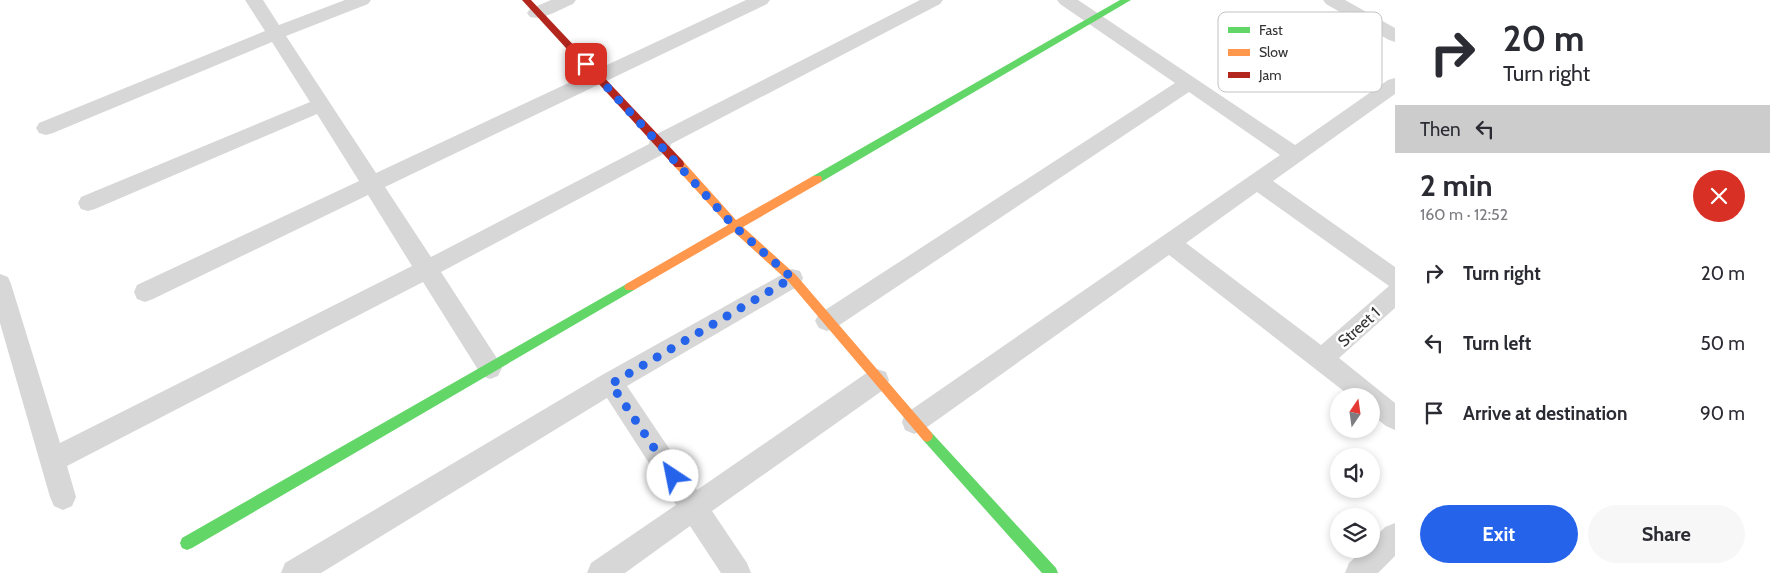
<!DOCTYPE html>
<meta charset="utf-8">
<style>
body{margin:0;font-family:Cabin,sans-serif;background:#f7f7f7;color:#2b2b33;height:100vh;display:flex;flex-direction:column;font-size:19px;white-space:nowrap}
*{box-sizing:border-box;margin:0}
p{font-size:16px;color:#7c7c81}
.icon{flex:none;width:28px;height:28px;fill:none;stroke:currentColor;stroke-width:2;stroke-linecap:round;stroke-linejoin:round}
.map{position:relative;flex:1;overflow:hidden}
.sheet{display:flex;flex-direction:column;background:#fff;width:375px}
.sheet>*{flex:none}
.hud{background:#fff;color:#2b2b33;overflow:hidden}
.needle{width:32px;rotate:13deg}
.buttons{position:absolute;left:1330px;top:388px;display:grid;gap:10px}
.buttons a{display:grid;place-items:center;width:50px;height:50px;border-radius:50%;background:#fff;box-shadow:0 2px 8px #0003;font-size:25px}
.pin{position:absolute;display:grid;place-items:center;width:42px;height:42px;color:#fff;margin:-21px;border-radius:10px;box-shadow:0 2px 8px #0006}
.me{position:absolute;width:55px;margin:-28px;rotate:326deg;stroke-linejoin:round;filter:drop-shadow(0 0 4px #0008)}
.turn{display:flex;align-items:center;gap:18px;height:105px;padding:0 25px;font-size:22px}
.turn .icon{width:65px;height:65px;stroke-width:2.5}
.turn b{display:block;font-size:35px;line-height:42px}
.then{display:flex;align-items:center;height:48px;padding:0 25px;background:#0003;gap:10px;font-size:19px}
.round{display:grid;place-items:center;flex:none;width:52px;height:52px;border-radius:26px;background:#f7f7f7}
.head{display:flex;align-items:center;justify-content:space-between;height:85px;padding:0 25px}
h1{font-size:30px;font-weight:700;line-height:38px}
.button{display:flex;gap:10px;margin-top:auto;padding:10px 25px}
.button a{flex:1;height:58px;border-radius:30px;background:#2563eb;color:#fff;font-size:20px;font-weight:700;line-height:58px;text-align:center}
.button a+a{background:#f7f7f7;color:#2b2b33}
ul{padding:0;list-style:none}
li{display:flex;align-items:center;gap:15px;height:70px;padding:0 25px}
li div{flex:1}
li b{display:block;font-size:19px}
li em{font-style:normal}
main{display:flex;flex:1;min-height:0}
.map>svg:first-child{display:block}
</style>
<main>
<div class="map">
<svg width="1395" height="573" viewBox="0 0 1395 573">
<rect width="100%" height="100%" fill="#fff"/>
<g fill="none" stroke-linecap="round" stroke-linejoin="round">
<g fill="#d7d7d7" fill-rule="evenodd">
<path d="M245,0h18l16,25 66,-25h26l-3,4 -82,32 90,137 370,-173h24l-3,4 -382,183 46,70 218,-113 2,-7 269,-137h23l-3,4 -269,140 -2,7 -228,121 57,88 4,8 -4,8 -8,3 -8,-3 -59,-94 -356,184 9,31 -4,9 -9,4 -9,-4 -4,-9 -50,-174v-49l8,3 3,7 49,159 352,-177 -44,-71 -215,104 -8,3 -8,-3 -3,-7 3,-7 222,-104 -42,-67 -222,95 -7,2 -7,-2 -3,-6 3,-6 229,-95 -38,-60 -219,91 -7,2 -7,-2 -3,-5 3,-5 226,-92z"/>
<path d="M551,0h25l-3,4c-13,5 -30,17 -43,13l-3,-4 3,-4z"/>
<path d="M1057,0h21l217,145 93,-65 7,-2v16l-122,87 122,86v41l-56,50 56,45v27l-9,-4 -15,-12v-18h-21l-181,-141 -246,175 -9,4 -9,-4 -3,-8 3,-8 375,-259 -91,-63 -354,236 -8,3 -8,-3 -4,-7 4,-7 356,-231 -115,-79zM1257,192l132,94 -68,59 -135,-102z"/>
<path d="M1323,0h22l50,28v14l-6,-2 -63,-36z"/>
<path d="M792,269l8,2 3,7 -3,7 -173,101 70,104 171,-118 9,-3 9,3 3,8 -3,8 -174,123 35,52 4,10h-30l-31,-47 -65,47h-38l4,-10 85,-58 -69,-107 -286,175h-40l4,-10 317,-188z"/>
<path d="M1395,523v33l-17,17h-33l4,-10 15,-14h7v-8l14,-14z"/>
</g>
<g fill="#63d668" fill-rule="evenodd">
<path d="M1120,0h11l-310,182h-8l-1,-3 1,-3z"/>
<path d="M630,282l4,2 2,3 -2,3 -442,258 -5,2 -5,-2 -2,-5 2,-5z"/>
<path d="M927,430l4,2 125,136 2,5h-16l-119,-133 -2,-4 2,-4z"/>
</g>
<path fill="#ff974d" fill-rule="evenodd" d="M679,160l4,1 53,59 77,-44h8l1,3 -1,3 -78,45 53,48 135,157 2,4 -2,4 -4,2 -4,-2 -135,-159 -54,-49 -100,58h-8l-2,-3 2,-3 102,-59 -53,-58 -1,-3 1,-3z"/>
<path fill="#b3261e" fill-rule="evenodd" d="M522,0h9l152,161 1,3 -1,3h-8z"/>
</g>
<g fill="none" stroke-linecap="round" stroke-linejoin="round">
<path stroke="#2563eb" stroke-width="9" stroke-dasharray="0 16.2" d="M586,64l148,162 58,52 -181,106 62,92"/>
</g>
<g text-anchor="middle" dominant-baseline="central" stroke-width="5" stroke-linejoin="round" paint-order="stroke">
<g font-size="16" fill="#333" stroke="#fff">
<text transform="translate(1359 327) rotate(-42)">Street 1</text>
</g>
</g>
<rect x="1218" y="12" width="164" height="80" rx="8" fill="#fff" stroke="#c2c2c2" stroke-width="1"/>
<rect x="1228" y="27" width="22" height="6" fill="#63d668"/>
<rect x="1228" y="49" width="22" height="7" fill="#ff974d"/>
<rect x="1228" y="72" width="22" height="6" fill="#b3261e"/>
<g font-size="14" fill="#333">
<text x="1259" y="35">Fast</text>
<text x="1259" y="57">Slow</text>
<text x="1259" y="80">Jam</text>
</g>
</svg>
<div class="buttons">
<a><svg class="needle" viewBox="-14 -14 28 28"><path d="M0-13l5 13h-10z" fill="#e53935"/><path d="M0 13l5-13h-10z" fill="#7c7c81"/></svg></a>
<a><svg class="icon" aria-label="sound" viewBox="0 0 24 24"><path d="M4 9h4l5-4v14l-5-4H4zM17 9q2 3 0 6"/></svg></a>
<a><svg class="icon" aria-label="layers" viewBox="0 0 24 24"><path d="M12 4l9 5-9 5-9-5zM3 14l9 5 9-5"/></svg></a>
</div>
<div class="pin" style="left:586px;top:64px;background:#d93025"><svg class="icon" aria-label="arrive" viewBox="0 0 24 24"><path d="M6 21V4h12l-3 4 3 4H6"/></svg></div>
<svg class="me" style="left:673px;top:476px" viewBox="-20 -20 40 40"><circle r="19" fill="#fff"/><path d="M0-13L10 11 0 6-10 11z" fill="#2563eb"/></svg>
</div>
<section class="sheet">
<div class="hud">
<div class="turn"><svg class="icon" aria-label="right" viewBox="0 0 24 24"><path d="M7 20v-9h11M14 6l5 5-5 5"/></svg><div><b>20 m</b>Turn right</div></div>
<div class="then">Then<svg class="icon" aria-label="left" viewBox="0 0 24 24"><path d="M17 20v-9H6M10 6l-5 5 5 5"/></svg></div>
</div>
<div class="head"><div><h1>2 min</h1><p>160 m · 12:52</p></div><a class="round" style="background:#d93025;color:#fff"><svg class="icon" aria-label="close" viewBox="0 0 24 24"><path d="M6 6l12 12M18 6L6 18"/></svg></a></div>
<ul>
<li><svg class="icon" aria-label="right" viewBox="0 0 24 24"><path d="M7 20v-9h11M14 6l5 5-5 5"/></svg><div><b>Turn right</b></div><em>20 m</em></li>
<li><svg class="icon" aria-label="left" viewBox="0 0 24 24"><path d="M17 20v-9H6M10 6l-5 5 5 5"/></svg><div><b>Turn left</b></div><em>50 m</em></li>
<li><svg class="icon" aria-label="arrive" viewBox="0 0 24 24"><path d="M6 21V4h12l-3 4 3 4H6"/></svg><div><b>Arrive at destination</b></div><em>90 m</em></li>
</ul>
<div class="button"><a>Exit</a><a>Share</a></div>
</section>
</main>
